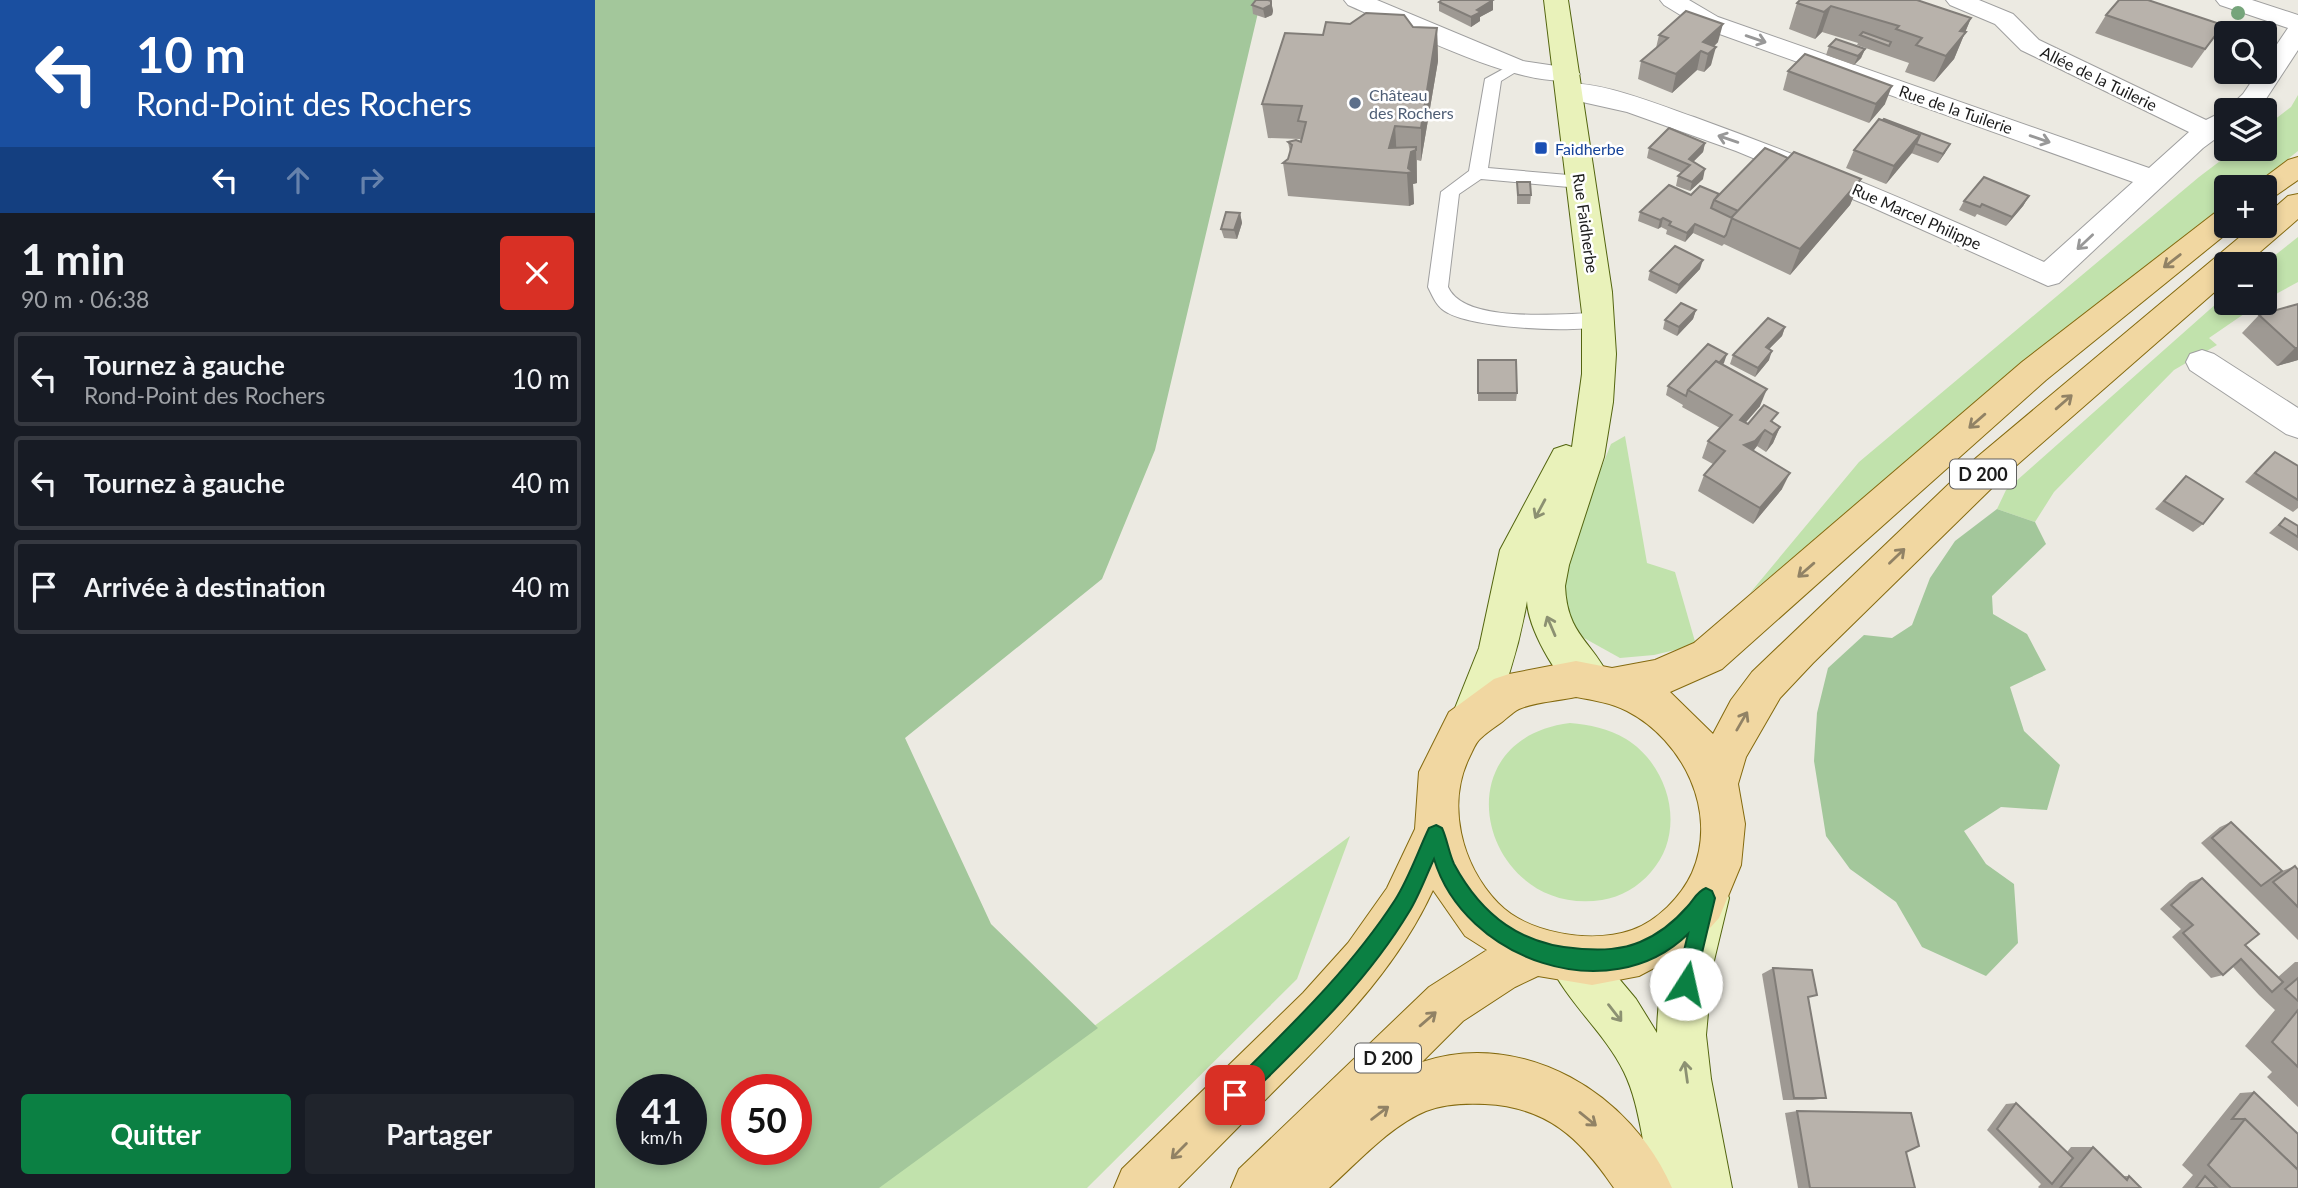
<!DOCTYPE html>
<html lang="fr">
<meta charset="utf-8">
<style>
body{margin:0;font-family:Lato,sans-serif;background:#20242c;color:#f1f3f6;height:100vh;display:flex;flex-direction:column;font-size:26px;white-space:nowrap}
*{box-sizing:border-box;margin:0}
p{font-size:23px;color:#9ea1a6}
.icon{flex:none;width:38px;height:38px;fill:none;stroke:currentColor;stroke-width:2;stroke-linecap:round;stroke-linejoin:round}
.map{position:relative;flex:1;overflow:hidden}
.panel{display:flex;flex-direction:column;background:#171b24;width:595px}
.panel>*{flex:none}
.hud{background:#1a4fa0;color:#fff;overflow:hidden}
.controls{position:absolute;left:1619px;top:21px;display:grid;gap:14px}
.controls a{display:grid;place-items:center;width:63px;height:63px;border-radius:7px;background:#171b24;box-shadow:0 4px 10px #0003;font-size:35px}
.speed{position:absolute;left:21px;top:1074px;display:flex;gap:14px;font-size:35px;font-weight:700;text-align:center}
.speed>*{display:grid;place-content:center;width:91px;height:91px;border-radius:50%;background:#171b24;box-shadow:0 4px 10px #0003;line-height:1}
.speed small{font-size:18px;font-weight:400}
.speed .limit{border:10px solid #d22;background:#fff;color:#111}
.pin{position:absolute;display:grid;place-items:center;width:60px;height:60px;color:#fff;margin:-30px;border-radius:14px;box-shadow:0 4px 10px #0006}
.me{position:absolute;width:77px;margin:-38px;rotate:10deg;stroke-linejoin:round;filter:drop-shadow(0 0 5px #0008)}
.turn{display:flex;align-items:center;gap:24px;height:147px;padding:0 21px;font-size:32px}
.turn .icon{width:91px;height:91px;stroke-width:2.5}
.turn b{display:block;font-size:49px;line-height:60px}
.lanes{display:flex;align-items:center;height:66px;padding:0 21px;background:#0003;justify-content:center;gap:35px;direction:ltr}
.lanes .off{opacity:.35}
.round{display:grid;place-items:center;flex:none;width:74px;height:74px;border-radius:7px;background:#20242c}
.head{display:flex;align-items:center;justify-content:space-between;height:119px;padding:0 21px}
h1{font-size:42px;font-weight:700;line-height:52px}
.action{display:flex;gap:14px;margin-top:auto;padding:14px 21px}
.action a{flex:1;height:80px;border-radius:7px;background:#0b8043;color:#fff;font-size:28px;font-weight:700;line-height:80px;text-align:center}
.action a+a{background:#20242c;color:#f1f3f6}
ul{padding:0;list-style:none}
li{display:flex;align-items:center;gap:21px;height:94px;margin:0 14px 10px;padding:0 7px;border:4px solid #363941;border-radius:7px}
li div{flex:1}
li b{display:block;font-size:26px}
li em{font-style:normal}
main{display:flex;flex:1;min-height:0}
.map>svg:first-child{display:block}
</style>
<main>
<section class="panel">
<div class="hud">
<div class="turn"><svg class="icon" aria-label="left" viewBox="0 0 24 24"><path d="M17 20v-9H6M10 6l-5 5 5 5"/></svg><div><b>10 m</b>Rond-Point des Rochers</div></div>
<div class="lanes"><svg class="icon" aria-label="left" viewBox="0 0 24 24"><path d="M17 20v-9H6M10 6l-5 5 5 5"/></svg><svg class="icon off" aria-label="ahead" viewBox="0 0 24 24"><path d="M12 20V5M6 11l6-6 6 6"/></svg><svg class="icon off" aria-label="right" viewBox="0 0 24 24"><path d="M7 20v-9h11M14 6l5 5-5 5"/></svg></div>
</div>
<div class="head"><div><h1>1 min</h1><p>90 m · 06:38</p></div><a class="round" style="background:#d93025;color:#fff"><svg class="icon" aria-label="close" viewBox="0 0 24 24"><path d="M6 6l12 12M18 6L6 18"/></svg></a></div>
<ul>
<li><svg class="icon" aria-label="left" viewBox="0 0 24 24"><path d="M17 20v-9H6M10 6l-5 5 5 5"/></svg><div><b>Tournez à gauche</b><p>Rond-Point des Rochers</p></div><em>10 m</em></li>
<li><svg class="icon" aria-label="left" viewBox="0 0 24 24"><path d="M17 20v-9H6M10 6l-5 5 5 5"/></svg><div><b>Tournez à gauche</b></div><em>40 m</em></li>
<li><svg class="icon" aria-label="arrive" viewBox="0 0 24 24"><path d="M6 21V4h12l-3 4 3 4H6"/></svg><div><b>Arrivée à destination</b></div><em>40 m</em></li>
</ul>
<div class="action"><a>Quitter</a><a>Partager</a></div>
</section>
<div class="map">
<svg width="1703" height="1188" viewBox="0 0 1703 1188">
<rect width="100%" height="100%" fill="#eceae2"/>
<g fill="#c1e2ac">
<path d="M1703,95v56l-45,36h-27v22l-476,384 109,-131 340,-285 37,-28h29v-22l26,-20z"/>
<path d="M1703,237v45l-33,18 -1,-36z"/>
<path d="M1631,295v8h34l-51,35 8,7 -43,25 -120,122 -19,30 -38,-13 9,-19z"/>
<path d="M1030,436l22,127 28,9 21,73 -42,10 -34,3 -36,-20 -18,-26 -8,-38 53,-130z"/>
<path d="M975,723c20,2 38,5 56,16 44,27 61,93 25,133 -13,15 -30,25 -49,28 -119,18 -166,-160 -32,-177z"/>
<path d="M755,836l-53,143 -210,209h-211z"/>
</g>
<g fill="#a3c79b" fill-rule="evenodd">
<path d="M0,0h666l-106,450 -53,129 -197,159 86,186 107,104 -219,160h-284zM37,1090h59v60h-59zM142,1090h59v60h-59z"/>
<path d="M1402,509l38,13 11,22 -54,52 1,18 34,20 19,36 -36,17 14,44 36,34 -13,45 -46,-3 -37,24 22,33 28,20 4,59 -32,33 -64,-29 -26,-45 -46,-33 -24,-33 -12,-75 3,-48 11,-45 36,-33 28,3 20,-13 18,-47 25,-37z"/>
</g>
<g fill="none" stroke-linecap="round" stroke-linejoin="round">
<defs>
<path id="service" d="M921,62l8,5 -23,14 -13,87 92,8 9,6 -9,6 -99,-9 -22,15 -11,93c17,38 115,26 151,26l7,2 3,5 -3,5c-30,9 -131,3 -158,-12 -11,-5 -15,-16 -20,-26l13,-95 28,-21 16,-92z"/>
<g id="minor">
<path d="M749,0h33l146,61 53,8 4,5 -4,5c-51,13 -177,-52 -228,-74z"/>
<path d="M1065,0h29l29,17 431,151 40,-36 -168,-82 -26,-26 -45,-19 -4,-5h33l34,14 26,26 167,80 20,-10 17,-16 15,-22h7v-10l23,-34 -68,-23 -4,-5h36l46,15v35l-36,55 -7,5h-29v21l-23,17 -144,135 -11,3 -181,-81 -131,-54 -109,-39 -67,-15 -4,-6 4,-6c32,-8 101,21 134,32 119,43 235,92 350,145l89,-80 -433,-155 -36,-22z"/>
<path d="M1607,350l12,4 84,54v30l-12,-4 -96,-64 -4,-8 4,-8z"/>
</g>
<g id="secondary">
<path d="M949,0h24l44,292 4,62 -3,48 -9,55 -35,108 -4,21c2,50 28,55 46,95l-6,13 -14,5c-5,-1 -11,-3 -15,-6 -21,-17 -48,-65 -49,-92 -8,46 -21,88 -40,131l-15,5 -15,-5 -6,-14 28,-70 21,-98 54,-101 12,-4 6,2 10,-73v-61z"/>
<path d="M1111,875l16,7 7,16 -17,71 -6,66 5,44 21,109h-76c-15,-37 -14,-79 -32,-116 -20,-41 -58,-70 -76,-112l7,-17 17,-7 17,7 47,56 21,34c1,-51 13,-104 33,-151z"/>
</g>
<g id="primary">
<path d="M1703,157v23l-23,16 -10,3v-12h-13l36,-27z"/>
<path d="M1703,194v25l-52,45h-20v18l-224,196 -189,185 -33,35 -34,59 -8,27 7,40 -4,41 -22,53 -27,30 -53,28 -47,9 -54,-9 -23,11 -52,34 -41,41c101,-34 210,32 250,126h-58c-34,-50 -67,-81 -129,-84 -19,-1 -41,0 -59,7 -36,15 -68,51 -97,77h-98l8,-19 190,-182 58,-37 -22,-14 -32,-46c-33,72 -86,128 -142,184 -38,38 -75,76 -113,114h-64l8,-19 181,-176 45,-50 39,-55 28,-59 4,-57 30,-60 45,-33 15,-5 67,-13 36,7 43,-8 39,-17 328,-281 194,-150 10,-3v17h10l-190,154 -324,289 -52,23 43,42 18,-34 21,-28 224,-214 277,-232h12v-10l23,-20zM981,697c17,3 35,6 51,14 56,29 92,101 65,162 -11,24 -35,48 -60,57 -40,14 -104,4 -134,-27 -37,-39 -52,-99 -28,-147 3,-6 6,-14 11,-18 6,-6 14,-11 21,-16 5,-4 11,-10 17,-13 16,-7 39,-8 57,-12z"/>
</g>
</defs>
<use href="#service" stroke="#9f9f9f" stroke-width="2"/>
<use href="#minor" stroke="#9f9f9f" stroke-width="2"/>
<use href="#secondary" stroke="#53650f" stroke-width="2"/>
<use href="#primary" stroke="#846a0f" stroke-width="2"/>
<use href="#service" fill="#fff" fill-rule="evenodd"/>
<use href="#minor" fill="#fff" fill-rule="evenodd"/>
<use href="#secondary" fill="#e9f2ba" fill-rule="evenodd"/>
<use href="#primary" fill="#f1d7a1" fill-rule="evenodd"/>
</g>
<circle fill="#76a57b" cx="1643" cy="13" r="7"/>
<g fill="#9e9993">
<path d="M676,1l2,10 -1,4 -7,3 -12,-4 -1,-9z"/>
<path d="M844,2l54,8 -13,7v4l-9,6 -32,-16z"/>
<path d="M1202,3l174,15 -17,41 -20,23 -29,-10 4,-9 -52,-18 1,-2 -36,-11 -7,7 -26,-10z"/>
<path d="M1511,15l117,10 -31,43 -97,-35z"/>
<path d="M818,27l24,1 1,33 -17,100 -4,-1v23l-4,1 1,20 -5,2 -121,-10 -5,-33 5,-4 2,-7 -2,-10h13l-1,-3 -32,-1 -6,-34 61,-69z"/>
<path d="M1064,35l59,7 -4,4 -3,19 -7,7 -7,-2 -25,23 -34,-14 3,-18 15,-13z"/>
<path d="M1234,46l36,3 -4,9 -7,7 -28,-10z"/>
<path d="M1193,71l97,33 -16,19 -86,-33z"/>
<path d="M1284,119l66,34 -7,10 -27,-10 -25,31 -40,-16 8,-18z"/>
<path d="M1110,143l-2,9 -10,10 10,17 -13,12 -14,-5 2,-10 4,-3 -35,-15 2,-10z"/>
<path d="M1193,158l73,21 -11,26 -60,70 -66,-31 -2,2 -29,-13 -8,9 -19,-8 1,-4 -6,-3 -3,2 -20,-8 2,-9 79,-18z"/>
<path d="M922,182l14,13 -1,9h-13z"/>
<path d="M1434,196l-6,10 -17,20 -29,-12 -2,3 -16,-7 5,-9z"/>
<path d="M645,213l2,10 -5,16 -13,-1 -3,-9z"/>
<path d="M1105,269l-24,25 -28,-14 2,-9z"/>
<path d="M1703,304v56l-21,6 -35,-33 17,-18z"/>
<path d="M1101,310l-3,9 -16,17 -14,-7 2,-9z"/>
<path d="M1190,327l-3,9 -13,13v11l-14,17 -25,-13 3,-9z"/>
<path d="M883,360l39,33 -1,8h-38z"/>
<path d="M1129,363l-2,2 38,41 -15,17 3,1 26,-1 6,4 -7,16 -7,9 -9,-6 -4,5 29,38 -29,35 -55,-33 6,-16 9,-11 -11,-6 6,-17 12,-13 -38,-21 1,-2 -17,-10 2,-9z"/>
<path d="M1680,452l23,14v42l-5,4 -48,-30 21,-22z"/>
<path d="M1591,476l17,48 -10,8 -38,-23z"/>
<path d="M1690,518l13,8v25l-29,-18z"/>
<path d="M1636,822l51,49 13,-5 3,4v70l-97,-97 19,-16z"/>
<path d="M1607,878l43,67 33,32 17,-15h3v145l-31,-30 5,-5 -27,-26 30,-36 -16,-15 -26,-28 -10,8 -12,3 -39,-41 9,-8 -21,-20 30,-27z"/>
<path d="M1178,968l35,31 18,99 -13,2h-30l-21,-126z"/>
<path d="M1659,1092l44,96h-116l11,-13 -11,-10 58,-72z"/>
<path d="M1421,1103l51,49 4,-5h22l30,29h6l12,12h-102l-1,-1 3,-3 -54,-54 19,-26z"/>
<path d="M1202,1111l109,41 9,36h-117l-13,-75z"/>
</g>
<g fill="#817d78">
<path d="M898,0v10l-13,7v4l-9,6v-10l6,-7z"/>
<path d="M676,1l2,10 -1,4 -7,3 -2,-9z"/>
<path d="M1236,6l-9,26 -7,7 9,-27z"/>
<path d="M1376,18l-17,41 -20,23 12,-26 14,-25z"/>
<path d="M1128,24l-5,18 -11,11 -6,-2 -4,19 -25,23 4,-19 27,-32z"/>
<path d="M842,28l1,33 -17,100v-33z"/>
<path d="M1121,47l-5,18 -7,7 4,-18z"/>
<path d="M1270,49l-4,9 -7,7 4,-9z"/>
<path d="M1297,86l-7,18 -16,19 7,-19z"/>
<path d="M800,126l2,33 -8,-11z"/>
<path d="M1325,135l-8,18 -26,31 8,-18z"/>
<path d="M1110,143l-2,9 -13,13 -1,-6z"/>
<path d="M1355,144l-5,9 -7,10 5,-9z"/>
<path d="M821,150l1,33 -4,1 1,20 -5,2 -2,-33 4,-21z"/>
<path d="M1110,169l-2,10 -13,12 2,-9z"/>
<path d="M1266,179l-11,26 -60,70 10,-26z"/>
<path d="M1434,196l-6,10 -17,20 6,-9z"/>
<path d="M645,213l2,10 -5,16 -3,-9z"/>
<path d="M1068,218l-2,9 -3,2 2,-9z"/>
<path d="M1100,224l-2,9 -8,9 2,-9z"/>
<path d="M1108,260l-3,9 -24,25 3,-9z"/>
<path d="M1101,310l-3,9 -16,17 2,-9z"/>
<path d="M1190,327l-3,9 -20,20 4,-9z"/>
<path d="M1700,348h3v12l-21,6z"/>
<path d="M1177,351l-3,9 -14,17 3,-9z"/>
<path d="M1132,354l-3,9 -29,31 -4,-2z"/>
<path d="M1172,389l-7,17 -26,30 6,-16z"/>
<path d="M1185,427l-7,16 -7,9 7,-17z"/>
<path d="M1170,430l-8,16 -9,12 -4,-13z"/>
<path d="M1195,473l-8,16 -29,35 7,-16z"/>
</g>
<g fill="#b8b2ab" stroke="#817d78" stroke-width="2">
<path d="M661,0h12l3,1v4l-8,4 -11,-4z"/>
<path d="M847,0h51l-16,10 4,2 -10,5 -32,-15z"/>
<path d="M1205,0h117l54,18 -11,13 6,1 -20,24 -30,-11 6,-7 -26,-9 3,-3 -68,-20 -7,6 -27,-9z"/>
<path d="M1524,0h29l75,25 -18,24 -99,-34z"/>
<path d="M1091,11l37,13 -20,18 13,5 -8,7 -7,-3 -25,23 -35,-13 27,-23 -9,-3z"/>
<path d="M771,13l38,2 9,12 24,1 -16,100 -26,-2 -6,22 27,-1v3l-5,2 -3,16 5,4 -6,1 -124,-10 5,-4 4,-14 -4,-3 8,-2 5,2 5,-20 -8,-1 4,-15 -40,-2 23,-71 38,2 3,-13 24,2z"/>
<path d="M1268,32l28,10 -2,4 -29,-11z"/>
<path d="M1241,39l29,10 -7,7 -29,-10z"/>
<path d="M1210,54l87,32 -16,18 -88,-33z"/>
<path d="M1284,119l41,16 -26,31 -40,-16z"/>
<path d="M1289,119l66,25 -7,10 -27,-10 4,-9 -37,-15z"/>
<path d="M1074,128l36,15 -16,16 16,10 -13,13 -14,-6 12,-11 -41,-17z"/>
<path d="M1170,148l23,10 -50,53 -24,-11z"/>
<path d="M1199,152l67,27 -61,70 -69,-31z"/>
<path d="M1389,177l45,19 -17,21 -30,-13 -2,3 -16,-6z"/>
<path d="M922,182h13l1,13h-13z"/>
<path d="M1074,185l22,10 9,-9 19,8 -5,6 -3,8 21,10 -6,17 -2,2 -29,-13 -8,9 -18,-8 2,-3 -8,-4 -3,2 -20,-8z"/>
<path d="M631,212l14,1 -6,17 -13,-1z"/>
<path d="M1080,246l28,14 -24,25 -29,-14z"/>
<path d="M1086,303l15,7 -17,17 -14,-7z"/>
<path d="M1703,304v44h-3l-36,-33z"/>
<path d="M1173,318l17,9 -19,20 6,4 -14,17 -25,-13z"/>
<path d="M1113,344l19,10 -8,9 -3,-2 -28,29 -2,6 -18,-10z"/>
<path d="M883,360h38l1,33h-39z"/>
<path d="M1121,361l51,28 -27,31 8,4 16,-19 14,8 -7,8 9,6 -7,8 -8,-5 -10,11 -11,4 46,28 -30,35 -56,-33 21,-24 -17,-10 24,-26 -44,-25z"/>
<path d="M1680,452l23,14v34l-43,-27z"/>
<path d="M1591,476l37,23 -20,25 -39,-23z"/>
<path d="M1690,518l13,8v11l-19,-12z"/>
<path d="M1636,822l51,49 -21,15 -49,-48z"/>
<path d="M1700,866l3,4v37l-25,-25z"/>
<path d="M1607,878l57,56 -14,11 38,37 -11,10 -31,-33 -18,16 -40,-42 10,-8 -22,-20z"/>
<path d="M1178,968l39,2 5,25 -9,2 18,101h-32z"/>
<path d="M1703,978v23l-13,-12z"/>
<path d="M1703,1010v57l-26,-25z"/>
<path d="M1659,1092l44,42v36l-53,-51h-13z"/>
<path d="M1421,1103l57,55 -21,26 -55,-55z"/>
<path d="M1202,1111l114,2 8,33 -13,6 9,36h-105z"/>
<path d="M1650,1119l53,51v18h-67l-23,-23z"/>
<path d="M1498,1147l34,33 2,-4 12,12h-81z"/>
<path d="M1610,1176l12,12h-21z"/>
</g>
<defs><path id="oneway-shaft" d="M-6 0H5M1.5-3L5.5 0L1.5 3" fill="none" stroke-width="1.6" stroke-linecap="round" stroke-linejoin="round" transform="scale(1.75)"/></defs>
<g stroke="#989898">
<use href="#oneway-shaft" transform="translate(1161 39) rotate(19)"/>
<use href="#oneway-shaft" transform="translate(1133 139) rotate(-161)"/>
<use href="#oneway-shaft" transform="translate(1445 139) rotate(19)"/>
<use href="#oneway-shaft" transform="translate(1490 242) rotate(137)"/>
</g>
<g stroke="#918265">
<use href="#oneway-shaft" transform="translate(1577 261) rotate(142)"/>
<use href="#oneway-shaft" transform="translate(1469 402) rotate(-41)"/>
<use href="#oneway-shaft" transform="translate(1382 421) rotate(139)"/>
<use href="#oneway-shaft" transform="translate(1302 556) rotate(-44)"/>
<use href="#oneway-shaft" transform="translate(1211 570) rotate(139)"/>
<use href="#oneway-shaft" transform="translate(1147 721) rotate(-60)"/>
<use href="#oneway-shaft" transform="translate(833 1019) rotate(-41)"/>
<use href="#oneway-shaft" transform="translate(785 1113) rotate(-37)"/>
<use href="#oneway-shaft" transform="translate(993 1119) rotate(39)"/>
<use href="#oneway-shaft" transform="translate(584 1151) rotate(135)"/>
</g>
<g stroke="#8c9172">
<use href="#oneway-shaft" transform="translate(945 509) rotate(118)"/>
<use href="#oneway-shaft" transform="translate(956 626) rotate(-113)"/>
<use href="#oneway-shaft" transform="translate(1020 1013) rotate(52)"/>
<use href="#oneway-shaft" transform="translate(1091 1072) rotate(-98)"/>
</g>
<path fill="#0b8043" stroke="#07532c" stroke-width="2" d="M841,825l6,3c5,11 7,25 12,36 28,52 68,82 128,85 20,1 39,1 58,-7 19,-8 34,-20 47,-35 7,-7 9,-15 19,-19l6,3 3,7 -22,93 -7,3 -7,-3 -3,-7 12,-50c-79,77 -224,25 -254,-75 -8,17 -15,37 -25,53 -44,73 -107,131 -166,190l-8,3 -7,-3 -3,-7 3,-7c60,-60 121,-117 167,-188 14,-22 23,-49 34,-72z"/>
<circle fill="#5c6f8a" stroke="#fff" stroke-width="2.5" cx="760" cy="103" r="7"/>
<rect fill="#1a4fb4" stroke="#fff" stroke-width="2.5" x="939" y="141" width="14" height="14" rx="3.5"/>
<g text-anchor="middle" dominant-baseline="central" stroke-width="5" stroke-linejoin="round" paint-order="stroke">
<g font-size="16" fill="#1b1b1b" stroke="#fff">
<text transform="translate(1504 78) rotate(26)">Allée de la Tuilerie</text>
<text transform="translate(1361 109) rotate(19)">Rue de la Tuilerie</text>
<text transform="translate(1322 216) rotate(24)">Rue Marcel Philippe</text>
<text transform="translate(991 223) rotate(82)">Rue Faidherbe</text>
</g>
<g font-size="16" fill="#4e5e75" stroke="#fff" text-anchor="start">
<text x="774" y="94">Château<tspan x="774" dy="18">des Rochers</tspan></text>
</g>
<g font-size="16" fill="#164399" stroke="#fff" text-anchor="start">
<text x="960" y="148">Faidherbe</text>
</g>
<g fill="#fff" stroke="#5f5f5f" stroke-width="2">
<rect x="1355" y="459.5" width="66" height="29" rx="5"/>
<rect x="760" y="1043.5" width="66" height="29" rx="5"/>
</g>
<g font-size="18" font-weight="bold" fill="#1b1b1b">
<text x="1388" y="474">D 200</text>
<text x="793" y="1058">D 200</text>
</g>
</g>
</svg>
<div class="controls">
<a><svg class="icon" aria-label="search" viewBox="0 0 24 24"><circle cx="10" cy="10" r="6"/><path d="M15 15l6 6"/></svg></a>
<a><svg class="icon" aria-label="layers" viewBox="0 0 24 24"><path d="M12 4l9 5-9 5-9-5zM3 14l9 5 9-5"/></svg></a>
<a>+</a>
<a>−</a>
</div>
<div class="speed"><div>41<small>km/h</small></div><div class="limit">50</div></div>
<div class="pin" style="left:640px;top:1095px;background:#d93025"><svg class="icon" aria-label="arrive" viewBox="0 0 24 24"><path d="M6 21V4h12l-3 4 3 4H6"/></svg></div>
<svg class="me" style="left:1091px;top:984px" viewBox="-20 -20 40 40"><circle r="19" fill="#fff"/><path d="M0-13L10 11 0 6-10 11z" fill="#0b8043"/></svg>
</div>
</main>
